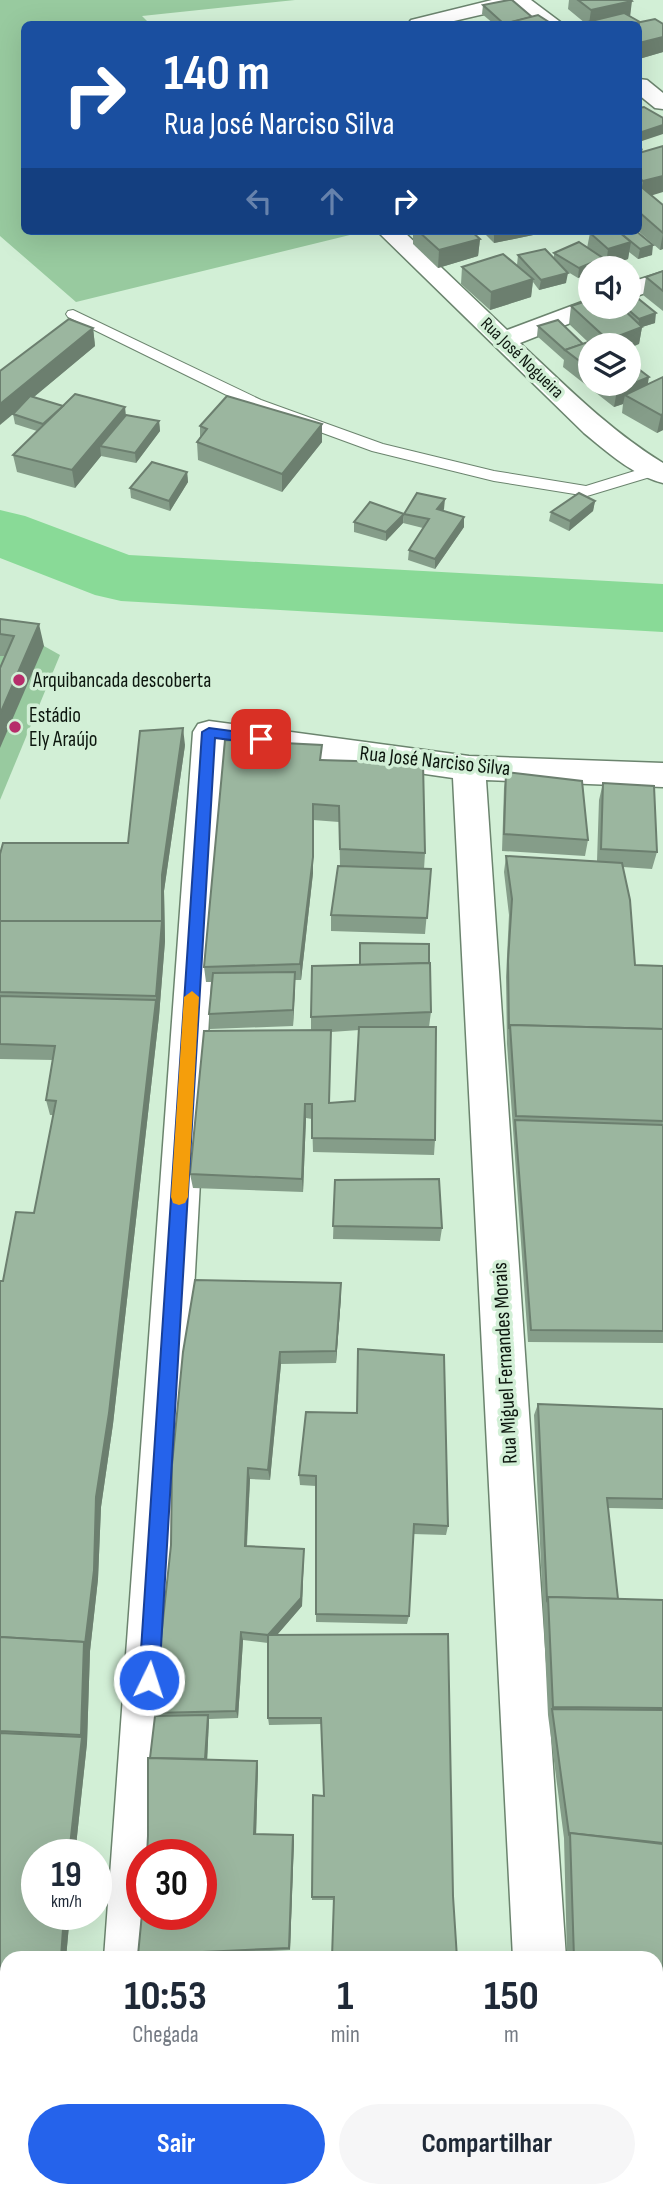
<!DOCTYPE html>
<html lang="pt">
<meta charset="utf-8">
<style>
body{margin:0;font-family:"Sofia Sans Condensed",sans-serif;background:#f6f6f7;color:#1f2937;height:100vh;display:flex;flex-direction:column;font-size:26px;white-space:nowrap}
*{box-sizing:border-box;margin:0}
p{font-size:23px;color:#747a83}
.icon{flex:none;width:38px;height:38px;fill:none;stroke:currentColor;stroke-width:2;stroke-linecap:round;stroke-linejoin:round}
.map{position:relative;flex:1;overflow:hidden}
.details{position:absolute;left:0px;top:1951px;width:663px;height:247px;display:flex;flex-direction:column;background:#fff;border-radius:21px 21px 0 0;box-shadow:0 7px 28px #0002}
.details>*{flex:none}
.banner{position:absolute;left:21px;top:21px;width:621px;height:214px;border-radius:10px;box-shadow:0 7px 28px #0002;background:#1a4fa0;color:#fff;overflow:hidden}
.controls{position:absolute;left:578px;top:256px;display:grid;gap:14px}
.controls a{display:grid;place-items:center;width:63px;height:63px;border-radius:50%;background:#fff;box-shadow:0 7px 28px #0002;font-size:35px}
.speed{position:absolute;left:21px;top:1839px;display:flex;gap:14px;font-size:35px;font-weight:700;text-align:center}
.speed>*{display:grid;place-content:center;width:91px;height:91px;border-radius:50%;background:#fff;box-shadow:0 7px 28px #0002;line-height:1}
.speed small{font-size:18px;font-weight:400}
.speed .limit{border:10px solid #d22;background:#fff;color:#111}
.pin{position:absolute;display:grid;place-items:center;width:60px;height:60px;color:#fff;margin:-30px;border-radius:14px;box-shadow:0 4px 10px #0006}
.me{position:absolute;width:77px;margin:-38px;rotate:4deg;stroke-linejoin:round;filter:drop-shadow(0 0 5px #0008)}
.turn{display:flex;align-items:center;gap:24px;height:147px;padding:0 28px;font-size:32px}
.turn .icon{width:91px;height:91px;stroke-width:2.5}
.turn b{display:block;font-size:49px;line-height:60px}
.lanes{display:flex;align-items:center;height:66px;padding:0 28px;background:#0003;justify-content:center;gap:35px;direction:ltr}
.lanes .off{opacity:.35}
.eta{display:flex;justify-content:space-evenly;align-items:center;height:119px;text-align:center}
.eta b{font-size:42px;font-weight:700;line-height:49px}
.button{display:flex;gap:14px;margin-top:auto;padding:14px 28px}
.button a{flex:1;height:80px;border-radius:42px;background:#2563eb;color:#fff;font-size:28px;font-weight:700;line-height:80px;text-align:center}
.button a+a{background:#f6f6f7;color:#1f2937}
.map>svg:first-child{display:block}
</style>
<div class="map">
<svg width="663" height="2197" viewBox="0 0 663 2197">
<rect width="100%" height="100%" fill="#d2efd6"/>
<g fill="#98ca9f">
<path d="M0,0h295l-153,16 8,8h-126v207h327l3,3 -278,68 -76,-66z"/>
<path d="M0,632l44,14 16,9 -60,145z"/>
</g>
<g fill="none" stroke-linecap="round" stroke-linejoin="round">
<path fill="#89da97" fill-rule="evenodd" d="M0,510l25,6 104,39 534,29v48l-542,-31 -26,-6 -95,-37z"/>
<defs>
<path id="service" d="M73,310l188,90 122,44 111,27 92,15 68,-21 8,5 -2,4 -73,22 -93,-15 -122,-30 -123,-45 -181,-89 -2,-3 2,-3z"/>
<g id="minor">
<path d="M492,0h39l32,24h-23l-26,-17 -73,17h-33l3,-4z"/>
<path d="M639,79l8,1 16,13v16l-8,-1 -16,-13z"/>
<path d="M377,231h26l104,99 83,-31v7h14l-3,5 -81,32c46,43 89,87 143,120v20c-29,-7 -56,-31 -79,-50z"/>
<path d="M663,272v15l-35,12v-16z"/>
<path d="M209,721l260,35 194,7v24l-177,-7 80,1178h-53l-60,-1180 -229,-33 -61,1110h-21v59h18l-2,44h-54l89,-1226 5,-8z"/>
<path d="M656,2088l7,3v57l-7,-3z"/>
<rect x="87" y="2191" width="58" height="6"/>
<path d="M528,2191h58l1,6h-58z"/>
</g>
</defs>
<use href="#service" stroke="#6b846e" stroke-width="2"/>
<use href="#minor" stroke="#6b846e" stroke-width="3"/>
<use href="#service" fill="#fff" fill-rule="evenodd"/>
<use href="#minor" fill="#fff" fill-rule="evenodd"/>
</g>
<g fill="#859d89" fill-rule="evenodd">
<path d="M569,0h62l-1,16 10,6 23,2v28l-24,7v-35h-56l2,-1 -17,-14z"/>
<path d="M483,5l49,12 20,7h-58l-12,-10z"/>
<path d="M639,146l4,3 -1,3 9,43 12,10v44l-3,1 -22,-19h1z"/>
<path d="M413,231h58l9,8 -2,17 -40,12 -25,-24z"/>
<path d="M482,231h56v3l-44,9z"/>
<path d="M636,231l16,24 -14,4 -9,-7 -1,7 -22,7 -3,-3 -1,5 -24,10 -15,-9 3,14 -27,7 -6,-8 -2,15 -41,13 -29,-26 1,-17 58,2 -3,-4 1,-10 36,3v-5l33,-5 3,-15z"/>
<path d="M663,271v40l-20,-16 3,-18z"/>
<path d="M571,306h57l27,17 -13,4 -3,17 -49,1v38h38l19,2 16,-8v53l-6,3 -35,-20 1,-9 -9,3 -51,-40 1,-7 -27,-24 1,-10 45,18 5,-2 -19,-18z"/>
<path d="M93,328l2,18 -61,51 29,9 63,9 33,6 1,10 -24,32 -35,-7 -26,32 -58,-16 -4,-17 24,-24 -22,-7 -2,-10z"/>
<path d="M322,424v18l-40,50 -84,-32 -1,-18 3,-5v-11z"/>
<path d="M187,472l1,10 -18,29 -39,-13 -1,-10z"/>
<path d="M595,501l-2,10 -24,20 -20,-10 2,-9z"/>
<path d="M444,509l-1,2 21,6v10l-29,42 -27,-9 1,-10 14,-22 -20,-5 1,-9z"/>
<path d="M354,522l49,1 -17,18 -32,-9z"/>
<path d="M0,619l44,27 -39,10h-5z"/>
<path d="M185,745l-21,146 1,50 -6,75 -46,408 -12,83 -3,72 -8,72 -3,92 -12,112h-38v59h33l-4,44 -66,119v-796h3l31,-68 19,-98h-3l-4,-15 7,-40 -53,-1v-205l128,-11z"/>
<path d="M322,760l103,93 -1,16h7l-6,65 -94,-3v-16l9,-49 -1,-44 -26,-2v53l-12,107h-6l-2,46 -83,3 -1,-15 3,-32h-6l-2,-15z"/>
<path d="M506,772l82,68 -3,16 -83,-5 2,-63z"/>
<path d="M603,783l54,69 -5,17 -29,-2 12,98 28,1v377l-135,-1 -21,-298 -1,-67 3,-62 -5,-43 2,-16 91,5 2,-61z"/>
<path d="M431,1012l-2,15 6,113 -1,15 -121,-3 -1,-33 -6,-1 -3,74 -110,-4 -3,-14 121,-144v-13zM359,1030l-4,71 -26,2 2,-71z"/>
<path d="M335,1180l107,48 -2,13 -107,-2z"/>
<path d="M341,1296l-5,67 -55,1 -11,116 -20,-1 -3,67 57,3 -2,57 -25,29 171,-1 -114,266h-22v-3l12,-101 -3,-72 -52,1 -1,-7v-75l-25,-3 -5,78 -29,1 -2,40 51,7 -2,68 38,6 -4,110 -147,7 -5,-2 10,-119 2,-78 5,-42 -2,-3 18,-168 12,-193z"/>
<path d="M538,1404l125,5v100l-55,-1 10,91 45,1v462l-7,-5v-99h-89l-3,-120 -16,-123 -14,-300z"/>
<path d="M306,1412l142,114 -2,9 -33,-1 -4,82 -2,8 -91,-2v-136l-16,-1 -1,-10z"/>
<path d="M588,2191h57l9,6h-66z"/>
</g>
<g fill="#6c7f6f">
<path d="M632,1l-2,16 -41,7 2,-14z"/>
<path d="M663,37v15l-24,7v-16z"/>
<path d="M663,125v9l-24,8v-9z"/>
<path d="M663,176v16l-23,7 3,-18z"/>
<path d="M507,231h31v3l-44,9v-9z"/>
<path d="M663,233v16l-3,1z"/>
<path d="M480,239l-2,17 -40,12 1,-18z"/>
<path d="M631,242l-3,17 -22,7 2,-17z"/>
<path d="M653,245l-1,10 -14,4 2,-10z"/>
<path d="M603,258l-1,10h-12v5l-12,5 1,-10z"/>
<path d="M568,273l-2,10 -27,7 2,-10z"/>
<path d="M533,279l-2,18 -41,13 1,-18z"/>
<path d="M656,313l-1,10 -13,4 -3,17 -11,5v-4h-21l1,-5 30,-11 1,-10z"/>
<path d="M93,328l2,18 -95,79v-21z"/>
<path d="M649,377l-3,18h-21l-2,9 -9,3 3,-17z"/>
<path d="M125,407l2,18 -27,21 1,10 -26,32 -3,-18z"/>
<path d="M663,414v16l-6,3 4,-18z"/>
<path d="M159,421l1,10 -24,32 -1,-10z"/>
<path d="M322,424v18l-40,50v-18z"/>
<path d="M187,472l1,10 -18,29 -1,-10z"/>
<path d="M445,499l-1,10 -7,10v-10z"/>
<path d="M595,501l-2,10 -24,20 1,-10z"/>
<path d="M404,514l-1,9 -17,18v-9z"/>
<path d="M464,517v10l-29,42v-10z"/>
<path d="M39,624l5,22 -44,102v-34z"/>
<path d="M183,728l2,17 -21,146 1,50 -6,75 -46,408 -12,83 -3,72 -8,72 -3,92 -12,112h-6l13,-118 -1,-2 3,-93 12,-145 60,-497v-4l6,-121z"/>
<path d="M313,804v69l-12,107 -1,-16z"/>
<path d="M295,972v16l-2,38v-16z"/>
<path d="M305,1104l1,14 -3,74 -1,-13z"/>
<path d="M341,1283v13l-5,67v-12z"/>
<path d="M280,1352l1,12 -11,116 -2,-10z"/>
<path d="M248,1468l2,11 -4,76 -1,-9z"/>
<path d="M304,1549l-2,57 -32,37 -2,-8z"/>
<path d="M241,1632l2,8 -5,78 -2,-7z"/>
<path d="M208,1715l1,4 -2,45 -2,-3z"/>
<path d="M257,1761l1,5 -2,72 -2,-4z"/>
<path d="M293,1835l1,5 -4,110 -1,-2z"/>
<path d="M64,1914h6l-4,44h-5z"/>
<path d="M38,2191h7l-1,6h-6z"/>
</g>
<g fill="#9bb69f" stroke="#6c7f6f" stroke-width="2">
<path d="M509,0h3l20,17 -28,7 -21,-19z"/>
<path d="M578,0h53l1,1 -41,9z"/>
<path d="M624,13l16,9 -9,2h-46l-2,-1z"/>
<path d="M538,15l14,9h-49z"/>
<path d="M655,19l8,5v13l-24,6v-19h-8z"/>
<path d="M644,107l19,11v7l-24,8v-25z"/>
<path d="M663,146v30l-20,5 -4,-3v-25z"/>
<path d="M639,185l24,20v28l-24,-21z"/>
<path d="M418,231h53l9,8 -41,11z"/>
<path d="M492,231h15l-13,3z"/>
<path d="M596,231h22l13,11 -23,7 -18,-16z"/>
<path d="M618,231h18l17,14 -13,4z"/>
<path d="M579,242l24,16 -24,10 -25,-15z"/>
<path d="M545,249l23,24 -27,7 -23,-25z"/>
<path d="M503,254l30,25 -42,13 -29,-25z"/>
<path d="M663,271v20l-17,-14z"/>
<path d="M630,292l26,21 -17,6 -15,-13h4v-13z"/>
<path d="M590,300v6h30l22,21 -34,13 -37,-34z"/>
<path d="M69,319l24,9 -93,76v-33z"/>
<path d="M558,320l25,24 -18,6 -27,-24z"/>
<path d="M599,338l9,7h-18v24l-25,-19z"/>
<path d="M628,361l21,16 -32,13 -8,-7h19z"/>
<path d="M663,377v37l-2,1 -36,-20z"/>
<path d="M75,394l50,13 -53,63 -59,-15z"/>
<path d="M30,396l33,10 -20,18 -30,-10z"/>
<path d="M227,396l95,28 -40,50 -85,-32 10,-13 -7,-3z"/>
<path d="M126,415l33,6 -24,32 -35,-7z"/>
<path d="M152,462l35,10 -18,29 -39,-13z"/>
<path d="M417,493l28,6 -8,10 27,8 -29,42 -26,-9 20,-31 -25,-5z"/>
<path d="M579,493l16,8 -25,20 -19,-9z"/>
<path d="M370,502l34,12 -18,18 -32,-10z"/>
<path d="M0,619l39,5 -39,90v-46l14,-32 -14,-2z"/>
<path d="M183,728l-21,147v50v-4h-162v-67l3,-11h125l12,-112z"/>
<path d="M225,740l97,5 -2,15 103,3 2,90 -85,-4 -1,-43 -26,-2v53l-13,107 -96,3z"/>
<path d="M506,772l76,9 6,59 -84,-6z"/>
<path d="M603,783l51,3 3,66 -56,-3z"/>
<path d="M506,856l116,7 8,37 5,65 28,1v63l-153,-4 -1,4 -1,-68 4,-62z"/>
<path d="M338,866l93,3 -4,49 -96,-3z"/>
<path d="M0,921h162l-6,75 -156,-4z"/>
<path d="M360,943l69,1v19l-69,2z"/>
<path d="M430,963l1,49 -120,5 1,-51z"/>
<path d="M295,972l-2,38 -84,4 4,-41z"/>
<path d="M0,996l156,4 -47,413 -13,84 -2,73 -9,74 -1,-2 -84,-5v-356h3l13,-69 18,1 22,-112 -10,-1 9,-54 -55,-2z"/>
<path d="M510,1025l153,4v92l-147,-5z"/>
<path d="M359,1027h77l-1,113 -123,-2v-34h-7l-3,75 -112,-5 14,-143 127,-1 -2,73 26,-2z"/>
<path d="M515,1120l148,5v206l-132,-1z"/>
<path d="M439,1179l3,49 -109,-2 2,-46z"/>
<path d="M195,1280l146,3 -5,68 -56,1 -12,118 -20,-2 -3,78 59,3 -3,49 -33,37 180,-1 5,262 4,62h-125l2,-61h-22l1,-102 11,1 -3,-78h-53v-83l-27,-3 -5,79 -83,2 18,-168 1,-80 11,-113z"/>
<path d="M358,1349l86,6 4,171 -34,-2 -5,92 -93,-2v-138l-17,-1 7,-63 51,1z"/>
<path d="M538,1404l125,5v90l-56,-1 11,101 -70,-2 -1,2z"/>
<path d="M548,1597l115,3v108l-110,-1z"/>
<path d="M0,1637l84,5 -3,93 -81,-4z"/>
<path d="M552,1709l111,1v133l-93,-10 -1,1z"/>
<path d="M208,1715l-3,44 -55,-1 5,-42z"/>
<path d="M0,1733l82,4 -13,118h-32v59h27l-3,44h-54v120l-7,-1z"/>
<path d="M148,1758l109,3 -3,73 39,1 -4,113 -151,7 4,-41h59v-59h-54l1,-19z"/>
<path d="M570,1833l93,11v212l-7,-4v-94h-82z"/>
<path d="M0,2110l7,1v80h31v6h-38z"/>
<rect x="330" y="2191" width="154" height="6"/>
<path d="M594,2191h51l9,6h-60z"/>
</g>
<path fill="#2563eb" stroke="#184099" stroke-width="2" d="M209,728l52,7 6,4 -6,5 -46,-6 -56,942 -3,7 -7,3 -8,-3 -2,-7 63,-948z"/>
<path fill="#f59e0b" d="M192,991l7,6 -11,200 -3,6 -6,2 -6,-2 -2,-6 13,-200z"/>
<g fill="#b62d6a" stroke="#d2efd6" stroke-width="2.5">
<circle cx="19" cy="680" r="7"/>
<circle cx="15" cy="727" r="7"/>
</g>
<g text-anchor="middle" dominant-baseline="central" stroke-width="7" stroke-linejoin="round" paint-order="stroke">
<g font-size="18" fill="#0d170f" stroke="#d2efd6">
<text transform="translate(522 358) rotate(44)">Rua José Nogueira</text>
</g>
<g font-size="21" fill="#0d170f" stroke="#d2efd6" text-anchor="start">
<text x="33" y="680">Arquibancada descoberta</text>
<text x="29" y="715">Estádio<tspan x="29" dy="24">Ely Araújo</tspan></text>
</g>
<g font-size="21" fill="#0d170f" stroke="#d2efd6">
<text transform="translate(435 761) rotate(6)">Rua José Narciso Silva</text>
<text transform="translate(505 1363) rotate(-93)">Rua Miguel Fernandes Morais</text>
</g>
</g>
</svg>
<div class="controls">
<a><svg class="icon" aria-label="sound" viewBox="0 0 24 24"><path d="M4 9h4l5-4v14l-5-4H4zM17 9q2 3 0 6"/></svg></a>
<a><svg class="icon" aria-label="layers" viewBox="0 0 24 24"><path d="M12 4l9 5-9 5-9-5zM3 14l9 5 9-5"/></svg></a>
</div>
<div class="speed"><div>19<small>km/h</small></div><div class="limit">30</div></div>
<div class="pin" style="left:261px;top:739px;background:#d93025"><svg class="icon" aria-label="arrive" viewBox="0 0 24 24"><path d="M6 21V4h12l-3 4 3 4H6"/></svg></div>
<svg class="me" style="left:149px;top:1680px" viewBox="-20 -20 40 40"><circle r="17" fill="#2563eb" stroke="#fff" stroke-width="3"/><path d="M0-11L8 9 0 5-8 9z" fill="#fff"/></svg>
<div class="banner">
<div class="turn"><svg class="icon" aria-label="right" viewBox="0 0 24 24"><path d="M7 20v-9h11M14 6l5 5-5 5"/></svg><div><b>140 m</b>Rua José Narciso Silva</div></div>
<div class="lanes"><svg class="icon off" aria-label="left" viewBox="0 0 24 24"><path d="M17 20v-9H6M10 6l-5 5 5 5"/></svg><svg class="icon off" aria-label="ahead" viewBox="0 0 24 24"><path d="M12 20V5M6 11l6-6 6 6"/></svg><svg class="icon" aria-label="right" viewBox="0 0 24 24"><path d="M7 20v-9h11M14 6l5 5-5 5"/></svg></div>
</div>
<section class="details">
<div class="eta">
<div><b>10:53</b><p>Chegada</p></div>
<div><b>1</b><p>min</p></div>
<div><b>150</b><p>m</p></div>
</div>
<div class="button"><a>Sair</a><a>Compartilhar</a></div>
</section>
</div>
